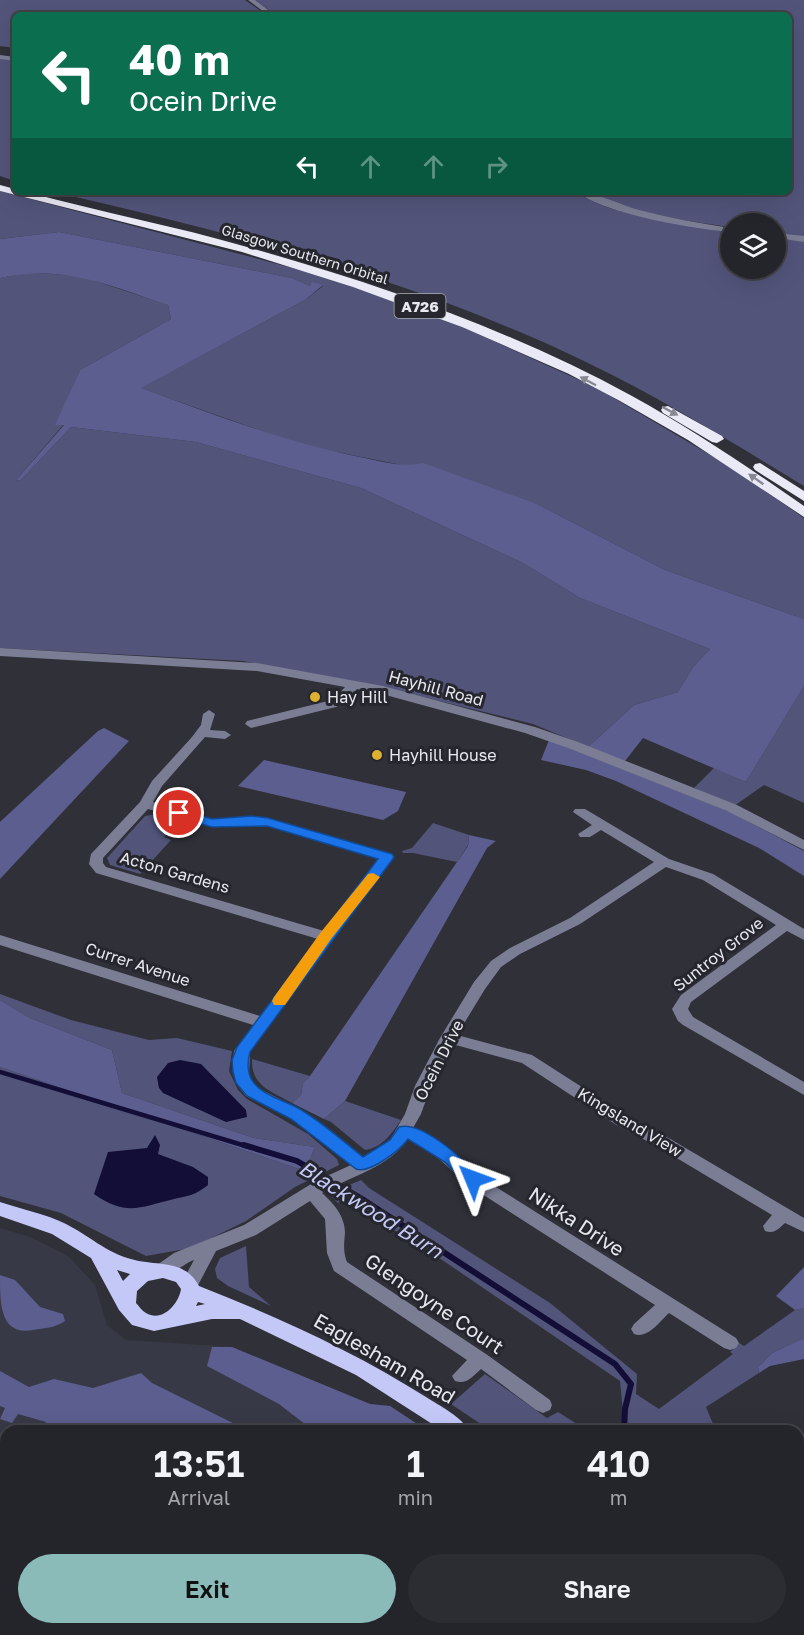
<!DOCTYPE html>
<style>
body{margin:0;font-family:"Golos Text",sans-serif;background:#2c2c33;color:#f1f3f6;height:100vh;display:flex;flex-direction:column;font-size:22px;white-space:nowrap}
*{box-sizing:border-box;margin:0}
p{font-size:20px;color:#a3a4a9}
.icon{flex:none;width:33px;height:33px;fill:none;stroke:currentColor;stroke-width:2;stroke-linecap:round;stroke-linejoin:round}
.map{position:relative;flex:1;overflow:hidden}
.details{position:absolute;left:0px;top:1425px;width:804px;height:210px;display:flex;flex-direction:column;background:#24242b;border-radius:18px 18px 0 0;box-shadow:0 6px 24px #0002,0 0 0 2px #414147}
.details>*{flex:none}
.top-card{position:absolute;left:12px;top:12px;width:780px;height:183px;border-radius:9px;box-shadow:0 6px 24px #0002,0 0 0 2px #414147;background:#0b6e4f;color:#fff;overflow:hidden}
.buttons{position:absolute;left:720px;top:213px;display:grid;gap:12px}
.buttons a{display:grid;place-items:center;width:66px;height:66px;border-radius:50%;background:#24242b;box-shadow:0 6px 24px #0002,0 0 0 2px #414147;font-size:30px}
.pin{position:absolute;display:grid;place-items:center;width:51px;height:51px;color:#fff;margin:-26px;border:3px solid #fff;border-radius:50%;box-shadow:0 2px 6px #0007}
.me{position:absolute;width:66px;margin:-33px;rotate:314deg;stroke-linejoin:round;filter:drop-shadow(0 0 4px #0008)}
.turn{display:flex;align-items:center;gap:21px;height:126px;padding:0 18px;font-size:27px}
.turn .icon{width:78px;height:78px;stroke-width:2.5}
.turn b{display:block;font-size:42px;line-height:51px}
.lanes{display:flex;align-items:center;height:57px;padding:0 18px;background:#0003;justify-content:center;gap:30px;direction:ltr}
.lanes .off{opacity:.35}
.eta{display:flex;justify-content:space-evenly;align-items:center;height:102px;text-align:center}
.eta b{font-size:36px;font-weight:600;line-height:42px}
.button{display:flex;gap:12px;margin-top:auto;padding:12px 18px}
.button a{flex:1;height:69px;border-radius:36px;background:#8bbbb9;color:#111;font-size:24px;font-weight:600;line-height:69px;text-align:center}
.button a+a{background:#2c2c33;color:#f1f3f6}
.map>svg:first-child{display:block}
</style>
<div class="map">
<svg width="804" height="1635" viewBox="0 0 804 1635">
<rect width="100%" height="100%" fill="#303039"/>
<path fill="#383947" d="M0,1228l30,9 38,19 27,29 12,40 19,15 106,7 138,57 20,2 38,25h-422v198h610l2,6h-618z"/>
<g fill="#52547a">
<path d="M0,0h245l22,15h-252v33l-15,-2z"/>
<path d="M255,0h549v237l-28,-3v-10h-46v3c-46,-7 -100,-12 -142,-35h201v-177h-513z"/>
<path d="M0,58l15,2v121l-15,-5z"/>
<path d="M0,191l327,86 113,40 155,70 134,79 75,52v101l-139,-49 -128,-66 -130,-38 -91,-18 -46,-14 -130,-46 165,-88 18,-14h-13l-18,-8 -233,-46 -59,7z"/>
<path d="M54,192h521c39,25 109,32 155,40v36h46v-30l28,3v245c-71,-43 -141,-87 -216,-123 -169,-82 -351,-129 -534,-171z"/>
<path d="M26,273l51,2 91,30 3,14 -91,51 -24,55 8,-1 -48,56 4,1 51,-54 125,15 165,46 162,75 57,35 130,51 -17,18 -15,25 -44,13 -46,42 -55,-23 -159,-39 -131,-24 -243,-13v-370z"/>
<path d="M804,686v117l-40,-18 -30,21 -40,-18 20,-20 32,14z"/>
<path d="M156,814l25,6 -17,17 7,3 -31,34 -30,-9 -3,-7 38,-42z"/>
<path d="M433,823l36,12 -1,10 -11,17 -44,-9h-10l-1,-2 10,-3z"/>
<path d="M0,994l71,26 78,20 28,-2 55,13 -3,20 9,19 9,9 61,35 29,25 2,6 -44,22 -49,34 -55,27 -45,8 -85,-43 -61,-17v-129l305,104 10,-24 -61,-9 -132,-45 -10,-43 -82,-32 -30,-18z"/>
<path d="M252,1059l58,17 -7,7 -2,12 -9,8c-21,-12 -41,-17 -40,-44z"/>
<path d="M345,1101l56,19c-9,13 -19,28 -36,30l-34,-28 -7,-3z"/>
<path d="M361,1180l8,8 181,115 87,71 -1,20 23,15 74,-55 -3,-2 9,-9 5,3 51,-36 9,-2v30l-32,15 -14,14 1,6 -53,34 10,24h-88l-4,-8 -4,-42 -191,-130 -68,-41 -13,-13 -10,6 -6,-6 1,-5z"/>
<path d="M246,1246l3,41 22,19 -43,-20 -11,-8 -2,-9 5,-11z"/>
<path d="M485,1374l62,44 11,-6 30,19h-97l-40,-27z"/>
</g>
<g fill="#5c5e8f">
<path d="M59,232l233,46 18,8 2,-4 11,3 -18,15 -164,88c72,26 143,54 219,69 21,4 41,11 63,6l114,41 128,66 139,49v67l-58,96 -103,-44 -18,23 -37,-14 46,-42 44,-13 15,-25 17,-18 -130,-51 -57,-35 -162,-75 -165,-46 -125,-15 -51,54 -4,-1 48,-55h-9l25,-55 91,-51 -3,-14c-61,-20 -103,-41 -168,-27v-39z"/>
<path d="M104,728l25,13 -129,138v-57l98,-91z"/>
<path d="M549,740l181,72 74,39v25l-45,-28 -143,-67 -30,-11 -45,-10z"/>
<path d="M264,760l142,32 -8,19 -15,9 -145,-34z"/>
<path d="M469,835l27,6 -9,7 -142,253 -21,18 -32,-16 9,-8 2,-12 7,-7 158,-230z"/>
<path d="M0,1000l30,18 82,32 10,43 132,45 61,9 -10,24 -305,-104z"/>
<path d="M804,1267v41l-9,2 -19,-14z"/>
<path d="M0,1275l15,5 25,27 23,7 2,7c-10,7 -20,7 -32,9 -33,6 -33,-26 -33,-55z"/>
<path d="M804,1338v21l-34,7 -11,7 -1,-6 14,-14z"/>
<path d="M212,1347h20l138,57 20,2 38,25h-114l-35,-27 -72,-38z"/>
<path d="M0,1371l29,16 25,-8 39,9 48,-15 11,10 97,48h-168l-25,-7 -4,7h-11l5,-9 -28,-8 -6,9 -12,-4 5,-11 -5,-2z"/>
<path d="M404,1629h70l-14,6h-54z"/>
<path d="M477,1629h110l-7,6h-89z"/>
</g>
<g fill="#120e38">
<path d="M180,1060l21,4 45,46 1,7 -21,5 -63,-29 -4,-5 -2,-11 11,-14z"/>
<path d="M155,1135l5,10 -2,9 35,13 15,10v8c-14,11 -18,10 -34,14 -34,8 -47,18 -80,-5l14,-42 39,-4z"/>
</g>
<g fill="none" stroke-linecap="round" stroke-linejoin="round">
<path stroke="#120e38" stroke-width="4.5" d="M0,1072l249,75"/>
<g stroke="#120e38" stroke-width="6">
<path d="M244,1145l53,16 65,38 253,165 16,20 -6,25 -1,22"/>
<path d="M628,1629l2,6"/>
</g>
<g fill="#7b7d94" fill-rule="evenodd">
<path d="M248,0h7l20,15h-7z"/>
<path d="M0,55l15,2v4l-15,-2z"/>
<path d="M577,192c21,0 42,13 62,18 30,8 61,13 91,18v4c-36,-3 -125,-18 -153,-40z"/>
<path d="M776,233l28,3v6l-28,-4z"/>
<path d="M0,648l257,15 126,23 152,41 43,15 159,63 67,35v10l-77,-39 -159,-63 -43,-15 -143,-39 -25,-5 -12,13 -9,5 -85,21 -6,-4 2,-3 81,-20 9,-5 8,-9 -88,-16 -257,-15z"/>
<path d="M209,710l6,4 -5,16 15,1 6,4 -6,4 -20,-2 -43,49 -9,16 59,17 39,-3 17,2 124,36 2,3 -144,195 -1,20 2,8 7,8 45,23 60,46 27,-17 15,-26 10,-28 25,-48 34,-56 17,-21 19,-13 60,-30 84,-56 -53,-32 -11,7h-10l-2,-3 14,-9 -19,-13 2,-3h10l84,50 44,15 91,55v11l-17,-9 -96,71 -3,7 5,8 111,65v13l-121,-70 -5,-4 -6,-12 9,-14 95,-70 -73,-45 -37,-13 -86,57 -60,30 -19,13 -16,22 -28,46 75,20 95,61 45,24 132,78v14l-19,-9c-7,6 -10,11 -20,8l-2,-5 9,-11 -112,-67 -45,-24 -93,-61 -70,-19 -21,42 -10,28 -8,14 34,20 33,29 256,161 3,5 -3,5 -6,2 -6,-2 -55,-35c-10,9 -21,26 -35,21l-3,-5 3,-5 21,-19 -187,-120 -32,-29 -29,-17c-16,28 -59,38 -85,54 12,11 23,23 23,40 -1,11 -2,19 2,29l139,92 64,46 2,5 -2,5 -7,3 -7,-3 -55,-41c-9,8 -15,16 -26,12l-3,-5 15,-16 -133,-89 -7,-18 -2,-34 -15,-18 -54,34 -40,16 -21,40 -6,2 -6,-2 -3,-5 14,-26c-12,4 -24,19 -37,15l-3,-5 3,-5 17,-12 70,-28 72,-44 35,-16 -60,-46 -45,-23 -8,-10 -5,-14 1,-21 19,-26 -253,-80v-10l260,81 58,-77 -222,-66 -7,-9 2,-10 49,-52 12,-21 40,-44 9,-12 2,-11zM148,809l64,18 39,-3 16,2 111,33 -54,72 -218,-64 -3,-4v-5z"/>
<rect x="798" y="1436" width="6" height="16"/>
</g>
<g fill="#c4c8f7" fill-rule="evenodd">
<path d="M0,1202c21,7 46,12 66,22 22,11 41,29 65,35 26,8 53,-1 68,27 79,31 156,66 227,111 14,9 36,20 43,34h-26l-87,-56 -116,-56h-28l-58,12 -22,-6 -13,-15 -28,-52 -39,-24 -52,-18zM117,1270l13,4 -7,7zM163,1278l13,4 5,7c-2,14 -18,34 -35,24 -4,-2 -7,-7 -10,-10l1,-12 11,-10zM198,1302l7,2 -9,2z"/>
<path d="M798,1621l6,2v12h-20l-2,-6h16z"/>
</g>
<g fill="#e9eaf5" fill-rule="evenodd">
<path d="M0,185l15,4v3h12c73,20 148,34 220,55 132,37 264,83 385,149 60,33 116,71 172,110v11l-116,-77 -68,-39 -51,-27 -107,-47 -109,-40 -111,-35 -242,-61z"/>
<path d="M668,406l54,30 2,3 -7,4 -5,-1 -49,-29 -2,-3 2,-3z"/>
<path d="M760,463l44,28v10l-49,-31 -2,-3 2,-3z"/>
</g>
</g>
<defs><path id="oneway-solid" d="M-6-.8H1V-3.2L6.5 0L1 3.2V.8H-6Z" transform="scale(1.5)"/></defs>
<g fill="#888892">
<use href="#oneway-solid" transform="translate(588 381) rotate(-152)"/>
<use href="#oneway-solid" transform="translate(670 411) rotate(28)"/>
<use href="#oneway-solid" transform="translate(756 479) rotate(-145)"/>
</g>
<path fill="#1a73e8" stroke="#114b97" stroke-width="1.5" d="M179,809l33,10 39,-3 17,2 124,36 2,3 -2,3 -142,192c-3,10 -3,23 4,31 11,14 34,18 49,28 21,13 40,30 60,46l27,-17 9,-13c23,-7 64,33 80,48l2,4 -2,5 -6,1 -6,-1 -22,-22 -37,-23c-8,11 -38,35 -52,30l-65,-50 -44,-23 -11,-13 -3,-11 -1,-12 5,-13 141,-188 -111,-33 -55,1 -38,-11 -2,-3z"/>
<path fill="#f59e0b" d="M373,873l7,4 -49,62 -46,66h-11l-2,-4 2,-4 47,-65 47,-58z"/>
<g fill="#deb133" stroke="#26262e" stroke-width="2">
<circle cx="315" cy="697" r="6"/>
<circle cx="377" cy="755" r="6"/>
</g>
<g text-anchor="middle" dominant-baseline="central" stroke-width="6" stroke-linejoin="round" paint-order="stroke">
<g font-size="14" fill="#e8e9ee" stroke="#26262e">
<text transform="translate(305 254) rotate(17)">Glasgow Southern Orbital</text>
</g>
<rect fill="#26262e" stroke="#aeaeb4" stroke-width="1.5" x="394.5" y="294" width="51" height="24" rx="4.5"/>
<g font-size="15" font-weight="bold" fill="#e8e9ee">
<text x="420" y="306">A726</text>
</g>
<g font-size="16" fill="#e8e9ee" stroke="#26262e">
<text transform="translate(436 688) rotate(15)">Hayhill Road</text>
<text transform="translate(175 872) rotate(16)">Acton Gardens</text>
<text transform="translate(718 954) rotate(-38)">Suntroy Grove</text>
<text transform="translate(138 964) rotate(18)">Currer Avenue</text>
<text transform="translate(439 1060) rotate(-63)">Ocein Drive</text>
<text transform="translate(630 1122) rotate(31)">Kingsland View</text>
</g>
<g font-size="16" fill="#e8e9ee" stroke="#26262e" text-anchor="start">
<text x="327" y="697">Hay Hill</text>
<text x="389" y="755">Hayhill House</text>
</g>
<g font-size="20" fill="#e8e9ee" stroke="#26262e">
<text transform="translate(577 1221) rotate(33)">Nikka Drive</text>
<text transform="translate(435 1303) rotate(34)">Glengoyne Court</text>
<text transform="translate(385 1358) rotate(30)">Eaglesham Road</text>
</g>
<g font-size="21" font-style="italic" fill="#c5c9f7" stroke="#26262e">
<text transform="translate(371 1209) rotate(32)">Blackwood Burn</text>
</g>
</g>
</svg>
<div class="buttons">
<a><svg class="icon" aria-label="layers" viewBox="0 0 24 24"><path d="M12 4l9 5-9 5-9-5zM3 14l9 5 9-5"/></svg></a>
</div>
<div class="pin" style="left:179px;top:813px;background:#d93025"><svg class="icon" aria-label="arrive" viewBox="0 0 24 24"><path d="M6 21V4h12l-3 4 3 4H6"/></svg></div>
<svg class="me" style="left:473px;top:1179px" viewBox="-20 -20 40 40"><path d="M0-17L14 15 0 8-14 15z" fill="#1a73e8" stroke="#fff" stroke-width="4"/></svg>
<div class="top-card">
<div class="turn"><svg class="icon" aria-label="left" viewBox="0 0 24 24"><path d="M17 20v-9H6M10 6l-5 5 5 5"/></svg><div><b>40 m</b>Ocein Drive</div></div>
<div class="lanes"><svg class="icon" aria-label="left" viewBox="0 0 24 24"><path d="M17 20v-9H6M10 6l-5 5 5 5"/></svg><svg class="icon off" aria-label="ahead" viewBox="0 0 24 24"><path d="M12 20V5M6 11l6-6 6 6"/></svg><svg class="icon off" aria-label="ahead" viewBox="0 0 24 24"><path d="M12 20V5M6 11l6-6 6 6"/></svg><svg class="icon off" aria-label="right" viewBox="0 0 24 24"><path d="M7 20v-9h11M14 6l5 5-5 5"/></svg></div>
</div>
<section class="details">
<div class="eta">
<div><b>13:51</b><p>Arrival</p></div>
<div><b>1</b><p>min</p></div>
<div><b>410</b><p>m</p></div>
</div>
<div class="button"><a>Exit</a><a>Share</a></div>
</section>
</div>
